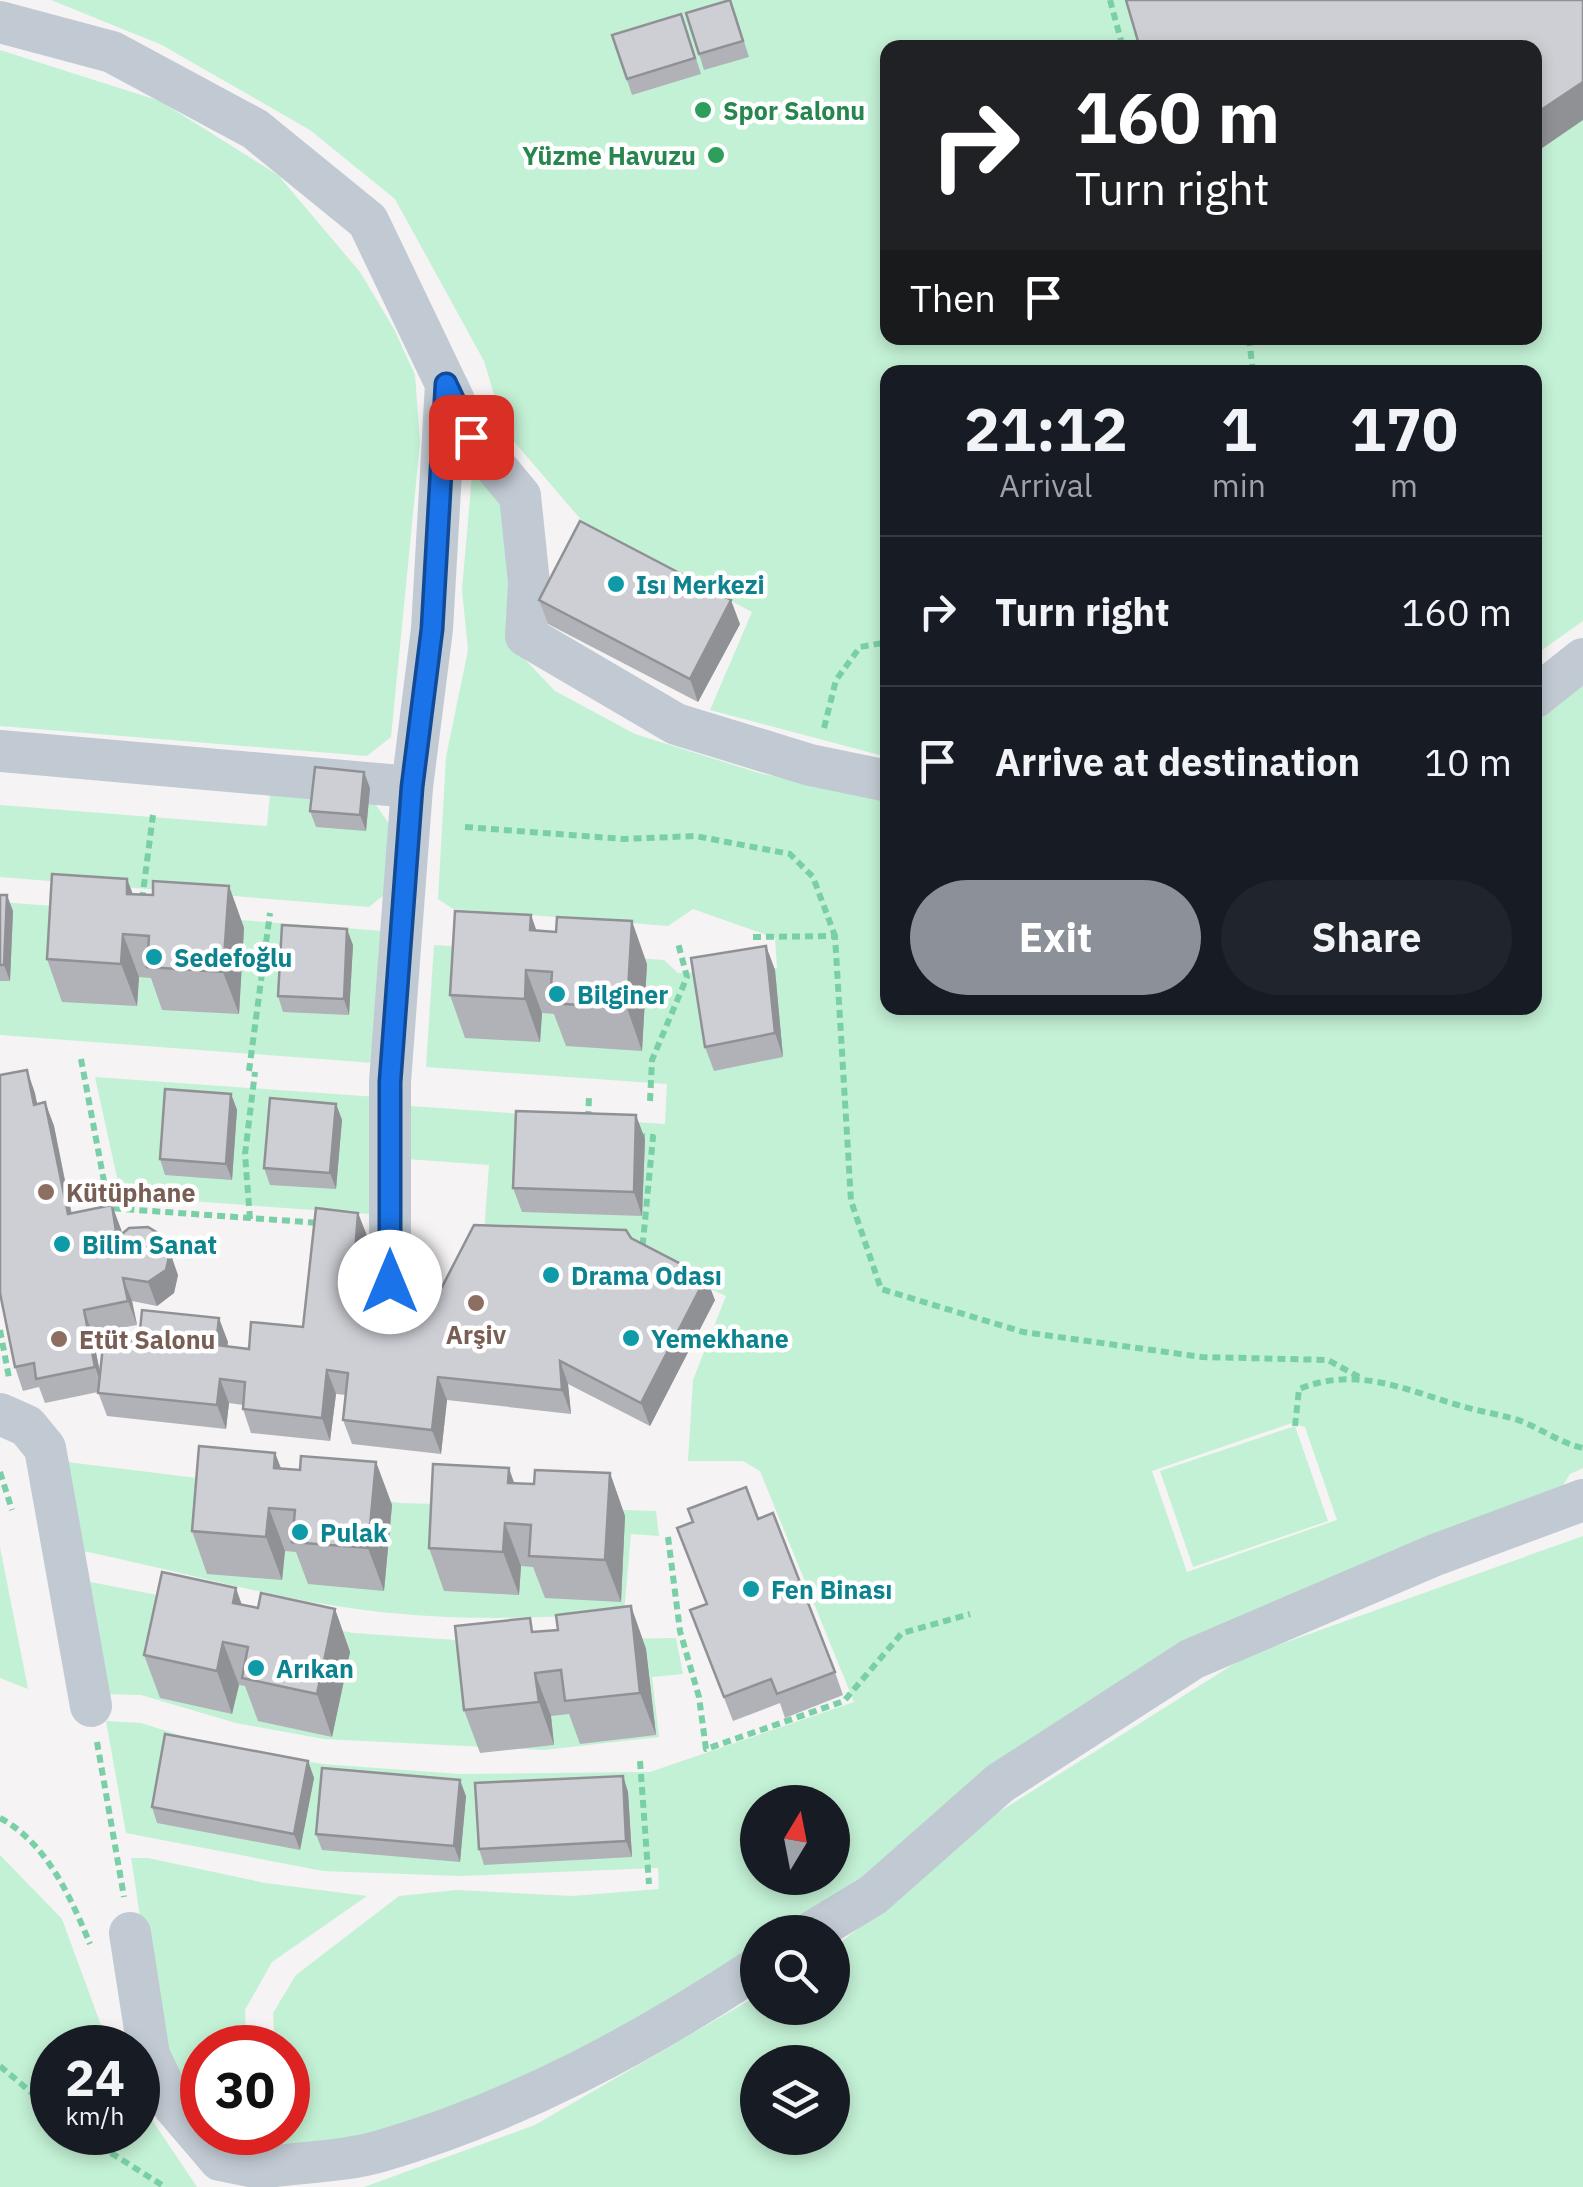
<!DOCTYPE html>
<meta charset="utf-8">
<style>
body{margin:0;font-family:"IBM Plex Sans",sans-serif;background:#20242c;color:#f1f3f6;height:100vh;display:flex;flex-direction:column;font-size:38px;white-space:nowrap}
*{box-sizing:border-box;margin:0}
p{font-size:32px;color:#9ea1a6}
.icon{flex:none;width:55px;height:55px;fill:none;stroke:currentColor;stroke-width:2;stroke-linecap:round;stroke-linejoin:round}
.map{position:relative;flex:1;overflow:hidden}
.sheet{position:absolute;left:880px;top:365px;width:662px;height:650px;display:flex;flex-direction:column;background:#171b24;border-radius:20px;box-shadow:0 5px 15px #0003}
.sheet>*{flex:none}
.hud{position:absolute;left:880px;top:40px;width:662px;height:305px;border-radius:20px;box-shadow:0 5px 15px #0003;background:#202124;color:#fff;overflow:hidden}
.needle{width:65px;rotate:10deg}
.tools{position:absolute;left:740px;top:1785px;display:grid;gap:20px}
.tools a{display:grid;place-items:center;width:110px;height:110px;border-radius:50%;background:#171b24;box-shadow:0 5px 15px #0003;font-size:50px}
.speed{position:absolute;left:30px;top:2025px;display:flex;gap:20px;font-size:50px;font-weight:700;text-align:center}
.speed>*{display:grid;place-content:center;width:130px;height:130px;border-radius:50%;background:#171b24;box-shadow:0 5px 15px #0003;line-height:1}
.speed small{font-size:25px;font-weight:400}
.speed .limit{border:15px solid #d22;background:#fff;color:#111}
.pin{position:absolute;display:grid;place-items:center;width:85px;height:85px;color:#fff;margin:-42px;border-radius:20px;box-shadow:0 5px 15px #0006}
.me{position:absolute;width:110px;margin:-55px;rotate:0deg;stroke-linejoin:round;filter:drop-shadow(0 0 8px #0008)}
.turn{display:flex;align-items:center;gap:35px;height:210px;padding:0 30px;font-size:45px}
.turn .icon{width:130px;height:130px;stroke-width:2.5}
.turn b{display:block;font-size:70px;line-height:85px}
.then{display:flex;align-items:center;height:95px;padding:0 30px;background:#0003;gap:20px;font-size:38px}
.eta{display:flex;justify-content:space-evenly;align-items:center;height:170px;text-align:center}
.eta b{font-size:60px;font-weight:700;line-height:70px}
.button{display:flex;gap:20px;margin-top:auto;padding:20px 30px}
.button a{flex:1;height:115px;border-radius:60px;background:#8c9099;color:#fff;font-size:40px;font-weight:700;line-height:115px;text-align:center}
.button a+a{background:#20242c;color:#f1f3f6}
ul{padding:0;list-style:none}
li{display:flex;align-items:center;gap:30px;height:150px;padding:0 30px;border-top:2px solid #363941}
li div{flex:1}
li b{display:block;font-size:38px}
li em{font-style:normal}
.map>svg:first-child{display:block}
</style>
<div class="map">
<svg width="1583" height="2187" viewBox="0 0 1583 2187">
<rect width="100%" height="100%" fill="#f5f3f3"/>
<g fill="#c3f1d5" fill-rule="evenodd">
<path d="M51,0h1532v621l-48,34v-283h-647l-1,385 -177,-47 42,-98 -169,-90 -78,-91 -21,-70 -89,-162 -85,-69 -148,-85zM888,48h647v290h-647z"/>
<path d="M0,50l160,51 118,74 82,97 34,57 21,46 5,68 -29,294 -24,19 -367,-30z"/>
<path d="M472,475l20,6 10,31 11,135 42,44 80,43 124,39 128,27 1,208h647v-294l48,-33v787l-13,6 -10,16 -369,155 -328,242 -74,45h-31l-1,20 -217,126 -202,67 -58,1 -1,-13 9,-1v-84l-13,-1 -2,-34 23,-38 103,-79 58,-6 115,6 87,-7 -1,-21 -198,8 -137,-5 -197,-38 -20,-112 35,2 64,20 117,21 138,10 190,-2 204,-70 -94,-231 -17,-10h-55l5,-81 33,-84 -91,-42 -152,-6 6,-83 -82,-6 3,-53 255,18 2,-40 -241,-17 8,-122 230,15 14,13 99,-5 -2,-30 -82,-29 -25,17 -215,-17 -15,-10 8,-142 22,-107 -6,-60zM1292,1423l13,4 32,93 -150,52 -35,-101zM758,1802h74v76h-74z"/>
<path d="M270,794l104,8 18,26 -7,66 -16,13 -369,-30v-72l267,21z"/>
<path d="M0,902l384,29 -10,132 -374,-28z"/>
<path d="M95,1077l282,20 -8,117 -248,-18z"/>
<path d="M1295,1426l33,95 -135,46 -33,-96z"/>
<path d="M59,1461l342,42 255,8 3,25 -28,-2 -7,79c-87,6 -174,8 -260,-3 -98,-12 -194,-42 -291,-61z"/>
<path d="M1583,1536v651h-1219l171,-62 222,-129 1,12h74l1,-59 166,-137 246,-155zM758,2062h74v76h-74z"/>
<path d="M0,1547l28,142 -28,-11z"/>
<path d="M80,1580l273,53 117,8 206,-3 7,36 -31,3 7,60 -115,13 -220,-11 -88,-16 -95,-28 -39,-1z"/>
<path d="M0,1855l62,64 47,128 -57,1v84h86v-33l59,88h-197z"/>
<path d="M131,1858h17l117,25 102,13 -95,66 -27,48 1,37 -44,1v57c-49,-44 -59,-180 -71,-247z"/>
</g>
<g fill="none" stroke-linecap="round" stroke-linejoin="round">
<g stroke="#7ad0a6" stroke-width="6" stroke-dasharray="8 5" stroke-linecap="butt">
<path d="M1110,0l13,48"/>
<path d="M1249,338l4,34"/>
<path d="M824,728l12,-48 24,-33 28,-5"/>
<path d="M465,827l159,12 71,-3 95,18 23,23 22,59"/>
<path d="M142,900l11,-85"/>
<path d="M753,937l82,-1 16,265 30,88 142,43 179,25 126,3 31,17"/>
<path d="M81,1059l28,149 211,15"/>
<path d="M249,1071l21,-158"/>
<path d="M650,1101l2,-41 35,-83 -9,-34"/>
<path d="M588,1119l1,-22"/>
<path d="M637,1136l16,1 -11,115"/>
<path d="M250,1219l-5,-65 10,-82"/>
<path d="M0,1330l9,48"/>
<path d="M1295,1426l4,-37c60,-24 108,2 166,18 20,6 42,8 61,16 20,9 35,20 57,25"/>
<path d="M0,1472l12,38"/>
<path d="M668,1537l12,94 19,66 7,52 138,-48 58,-68 68,-19"/>
<path d="M97,1742l27,155"/>
<path d="M640,1761l9,123"/>
<path d="M0,1818c47,25 71,80 90,126"/>
<path d="M0,2066l52,44"/>
<path d="M78,2132l87,55"/>
</g>
<g stroke="#c1cad2" stroke-width="42">
<path d="M0,22l112,30 143,77 113,92 78,163 -14,245 -20,158 -412,-36"/>
<path d="M448,388l23,49 49,59 9,87 -3,53 150,88 134,41 78,16"/>
<path d="M1535,697l48,-38"/>
<path d="M390,1282v-200l22,-295"/>
<path d="M0,1414l27,12 18,22 46,258"/>
<path d="M812,1932l61,-37 127,-112 192,-124 243,-104 148,-55"/>
<path d="M130,1933l19,122 24,50 47,55 40,8 3,-36"/>
<path d="M260,2168c39,-6 83,-6 121,-17 136,-40 259,-106 377,-184"/>
</g>
</g>
<g fill="#b0b2b7">
<path d="M736,16l13,41 -45,13 -5,-16z"/>
<path d="M687,30l14,44 -69,21 -20,-60z"/>
<path d="M539,600l201,24 -42,78 -150,-78z"/>
<path d="M370,788l-4,43 -50,-4 -6,-16z"/>
<path d="M127,879l6,15 20,1 76,-9 15,42 -5,86 -77,-4 -11,-32 -12,-1 -2,29 -75,-4 -15,-43z"/>
<path d="M0,895l13,16 -3,70h-10z"/>
<path d="M531,915l5,15 111,34 -5,87 -76,-5 -12,-32 -12,-1 -2,29 -75,-4 -15,-43z"/>
<path d="M353,945l-4,70 -66,-3 -5,-16z"/>
<path d="M766,946l9,24 8,87 -69,14 -9,-24z"/>
<path d="M27,1070l10,34 8,-2 9,24 18,88 49,15 1,5 56,41 -4,18 -17,13 -25,-5 5,24 -45,8 8,41 39,-33 89,1 -1,4 22,3 54,-22 55,-114 9,23 -3,45 78,6 189,-49 84,62 -65,126 -82,-42 3,30 -124,-14 -6,54 -89,-10 -9,-24 3,-25 -10,-1 -6,47 -79,-8 -8,-24v-4l-14,-2 -3,26 -119,-13 -9,-24 -53,11 -6,-16 -16,4 -8,-24z"/>
<path d="M231,1094l6,16 -5,70 -67,-5 -5,-16z"/>
<path d="M336,1104l6,16 -6,69 -66,-4 -6,-17z"/>
<path d="M645,1139l-3,77 -120,-4 -9,-24z"/>
<path d="M275,1453l6,15 19,2 76,-8 16,43 -8,86 -76,-7 -12,-32 -11,-1 -3,29 -75,-6 -15,-43z"/>
<path d="M610,1473l15,43 -4,86 -76,-4 -12,-31 -12,-1 -2,29 -75,-4 -15,-43 85,-65 20,1z"/>
<path d="M758,1519l77,153 8,23 -58,23 -5,-15 -47,18 -43,-111 16,-6z"/>
<path d="M242,1604l16,4 77,1 15,43 -18,85 -74,-16 -13,-35 -6,-1 -7,29 -72,-16 -16,-43z"/>
<path d="M631,1606l15,43 10,86 -76,9 -11,-30 -18,2 3,29 -74,8 -16,-43 71,-78 23,-2z"/>
<path d="M308,1761l6,17 -14,72 -143,-27 -5,-16z"/>
<path d="M623,1776l5,16 4,65 -148,8 -5,-16z"/>
<path d="M466,1796l-6,66 -138,-12 -6,-16z"/>
</g>
<g fill="#909195">
<path d="M1583,82v38l-48,33v-39z"/>
<path d="M731,600l9,24 -42,78 -8,-23z"/>
<path d="M364,772l6,16 -4,43 -6,-16z"/>
<path d="M127,879l16,43 -1,15 -15,-43z"/>
<path d="M229,886l15,42 -5,86 -16,-42z"/>
<path d="M7,895l6,16 -3,70 -6,-16z"/>
<path d="M531,915l15,43v15l-16,-43z"/>
<path d="M632,921l15,43 -5,87 -15,-43z"/>
<path d="M347,929l6,16 -4,70 -5,-16z"/>
<path d="M123,934l16,43 -2,29 -16,-42z"/>
<path d="M766,946l9,24 8,87 -8,-24z"/>
<path d="M526,970l16,43 -2,29 -15,-43z"/>
<path d="M27,1070l8,23 7,35 -8,-23z"/>
<path d="M231,1094l6,16 -5,70 -6,-16z"/>
<path d="M45,1102l9,24 22,112 -8,-24z"/>
<path d="M336,1104l6,16 -6,69 -6,-16z"/>
<path d="M636,1115l9,24 -3,77 -8,-24z"/>
<path d="M112,1205l9,24 5,33 -9,-24z"/>
<path d="M358,1213l9,23 -5,68 -9,-24z"/>
<path d="M170,1252l8,23 -4,18 -17,13 -9,-24z"/>
<path d="M706,1277l9,23 -65,126 -9,-23z"/>
<path d="M123,1278l9,23 5,24 -9,-24z"/>
<path d="M84,1310l8,23 12,58 -9,-24z"/>
<path d="M219,1318l9,24 -3,27 -9,-24z"/>
<path d="M560,1361l8,23 3,30 -9,-24z"/>
<path d="M327,1370l9,24 -6,47 -8,-23z"/>
<path d="M438,1377l9,23 -6,54 -9,-24z"/>
<path d="M220,1379l9,24 -3,26 -9,-24z"/>
<path d="M275,1453l16,43 -17,-28z"/>
<path d="M376,1462l16,43 -8,86 -16,-43z"/>
<path d="M509,1468l15,43 -1,15 -15,-43z"/>
<path d="M610,1473l15,43 -4,86 -16,-42z"/>
<path d="M269,1508l16,43 -3,29 -16,-43z"/>
<path d="M505,1523l16,43 -2,29 -16,-43z"/>
<path d="M236,1588l15,43 -18,-28z"/>
<path d="M631,1606l15,43 10,86 -16,-42z"/>
<path d="M335,1609l15,43 -18,85 -15,-43z"/>
<path d="M223,1642l16,43 -7,29 -15,-43z"/>
<path d="M535,1673l16,43 3,29 -15,-43z"/>
<path d="M308,1761l6,17 -14,72 -6,-16z"/>
<path d="M623,1776l5,16 4,65 -6,-16z"/>
<path d="M460,1780l6,16 -6,66 -6,-16z"/>
</g>
<g fill="#cdcfd5" stroke="#909195" stroke-width="2.5">
<path d="M730,0l13,41 -44,13 -13,-41z"/>
<path d="M1126,0h457v82l-48,32v-66h-395z"/>
<path d="M681,14l14,44 -68,21 -15,-44z"/>
<path d="M580,521l151,79 -41,79 -151,-79z"/>
<path d="M315,767l49,5 -4,43 -50,-4z"/>
<path d="M52,874l75,5v15l26,1v-14l76,5 -6,86 -76,-5 2,-31 -26,-2 -2,30 -74,-5z"/>
<path d="M0,895h7l-3,70h-4z"/>
<path d="M455,911l76,4 -1,15 26,2 1,-15 75,4 -5,87 -77,-5 2,-31 -26,-2 -1,29 -75,-4z"/>
<path d="M282,925l65,4 -3,70 -66,-3z"/>
<path d="M766,946l9,87 -70,14 -14,-89z"/>
<path d="M27,1070l7,35 11,-3 23,112 44,-9 5,33 12,-10 19,-1 15,9 7,16 -4,18 -18,12 -25,-4 5,23 -44,9 11,57 -59,12 -2,-16 -19,4 -15,-74v-218z"/>
<path d="M165,1089l66,5 -5,70 -66,-5z"/>
<path d="M270,1098l66,6 -6,69 -66,-5z"/>
<path d="M516,1111l120,4 -2,77 -121,-4z"/>
<path d="M316,1208l42,5 -5,67 89,7 32,-62 152,5 5,8 75,39 -65,126 -81,-42 2,29 -124,-13 -6,53 -89,-10 5,-47 -21,-3 -5,48 -79,-9 2,-27 -25,-3 -3,26 -119,-12 6,-57 35,5 3,-31 77,8 -3,27 33,4 2,-27 52,5z"/>
<path d="M199,1446l76,7 -1,15 26,2 1,-14 75,6 -8,86 -76,-6 3,-32 -26,-2 -3,29 -74,-6z"/>
<path d="M433,1464l76,4 -1,15 26,1 1,-14 75,3 -5,87 -76,-4 2,-31 -26,-2 -2,29 -74,-4z"/>
<path d="M746,1487l12,32 15,-6 62,159 -58,22 -6,-15 -47,18 -34,-87 17,-6 -30,-76 16,-6 -5,-13z"/>
<path d="M162,1572l74,16 -3,15 25,5 3,-15 74,16 -18,85 -75,-16 6,-31 -25,-5 -6,29 -73,-16z"/>
<path d="M631,1606l9,87 -75,8 -4,-31 -26,3 4,29 -75,8 -9,-84 75,-8 2,14 26,-2 -2,-15z"/>
<path d="M165,1734l143,27 -14,73 -142,-27z"/>
<path d="M322,1768l138,12 -6,66 -138,-12z"/>
<path d="M623,1776l3,65 -147,8 -4,-66z"/>
</g>
<g fill="none" stroke-linecap="round" stroke-linejoin="round">
<defs>
<path id="route" d="M390,1282v-200l22,-295 20,-158 14,-245 25,53"/>
</defs>
<use href="#route" stroke="#114b97" stroke-width="25"/>
<use href="#route" stroke="#1a73e8" stroke-width="18"/>
</g>
<g fill="#2e9e5b" stroke="#fff" stroke-width="4">
<circle cx="703" cy="110" r="10"/>
<circle cx="716" cy="155" r="10"/>
</g>
<g fill="#0f9aa8" stroke="#fff" stroke-width="4">
<circle cx="616" cy="584" r="10"/>
<circle cx="154" cy="957" r="10"/>
<circle cx="557" cy="994" r="10"/>
<circle cx="62" cy="1244" r="10"/>
<circle cx="551" cy="1275" r="10"/>
<circle cx="631" cy="1338" r="10"/>
<circle cx="300" cy="1532" r="10"/>
<circle cx="751" cy="1589" r="10"/>
<circle cx="256" cy="1668" r="10"/>
</g>
<g fill="#8d6e63" stroke="#fff" stroke-width="4">
<circle cx="46" cy="1192" r="10"/>
<circle cx="476" cy="1303" r="10"/>
<circle cx="59" cy="1339" r="10"/>
</g>
<g text-anchor="middle" dominant-baseline="central" stroke-width="9" stroke-linejoin="round" paint-order="stroke">
<g font-size="25" font-weight="bold" fill="#27864d" stroke="#fff" text-anchor="start">
<text x="723" y="110">Spor Salonu</text>
<text x="696" y="155" text-anchor="end">Yüzme Havuzu</text>
</g>
<g font-size="25" font-weight="bold" fill="#0d838f" stroke="#fff" text-anchor="start">
<text x="636" y="584">Isı Merkezi</text>
<text x="174" y="957">Sedefoğlu</text>
<text x="577" y="994">Bilginer</text>
<text x="82" y="1244">Bilim Sanat</text>
<text x="571" y="1275">Drama Odası</text>
<text x="651" y="1338">Yemekhane</text>
<text x="320" y="1532">Pulak</text>
<text x="771" y="1589">Fen Binası</text>
<text x="276" y="1668">Arıkan</text>
</g>
<g font-size="25" font-weight="bold" fill="#785e54" stroke="#fff" text-anchor="start">
<text x="66" y="1192">Kütüphane</text>
<text x="476" y="1334" text-anchor="middle">Arşiv</text>
<text x="79" y="1339">Etüt Salonu</text>
</g>
</g>
</svg>
<div class="tools">
<a><svg class="needle" viewBox="-14 -14 28 28"><path d="M0-13l5 13h-10z" fill="#e53935"/><path d="M0 13l5-13h-10z" fill="#9ea1a6"/></svg></a>
<a><svg class="icon" aria-label="search" viewBox="0 0 24 24"><circle cx="10" cy="10" r="6"/><path d="M15 15l6 6"/></svg></a>
<a><svg class="icon" aria-label="layers" viewBox="0 0 24 24"><path d="M12 4l9 5-9 5-9-5zM3 14l9 5 9-5"/></svg></a>
</div>
<div class="speed"><div>24<small>km/h</small></div><div class="limit">30</div></div>
<div class="pin" style="left:471px;top:437px;background:#d93025"><svg class="icon" aria-label="arrive" viewBox="0 0 24 24"><path d="M6 21V4h12l-3 4 3 4H6"/></svg></div>
<svg class="me" style="left:390px;top:1282px" viewBox="-20 -20 40 40"><circle r="19" fill="#fff"/><path d="M0-13L10 11 0 6-10 11z" fill="#1a73e8"/></svg>
<div class="hud">
<div class="turn"><svg class="icon" aria-label="right" viewBox="0 0 24 24"><path d="M7 20v-9h11M14 6l5 5-5 5"/></svg><div><b>160 m</b>Turn right</div></div>
<div class="then">Then<svg class="icon" aria-label="arrive" viewBox="0 0 24 24"><path d="M6 21V4h12l-3 4 3 4H6"/></svg></div>
</div>
<section class="sheet">
<div class="eta">
<div><b>21:12</b><p>Arrival</p></div>
<div><b>1</b><p>min</p></div>
<div><b>170</b><p>m</p></div>
</div>
<ul>
<li><svg class="icon" aria-label="right" viewBox="0 0 24 24"><path d="M7 20v-9h11M14 6l5 5-5 5"/></svg><div><b>Turn right</b></div><em>160 m</em></li>
<li><svg class="icon" aria-label="arrive" viewBox="0 0 24 24"><path d="M6 21V4h12l-3 4 3 4H6"/></svg><div><b>Arrive at destination</b></div><em>10 m</em></li>
</ul>
<div class="button"><a>Exit</a><a>Share</a></div>
</section>
</div>
